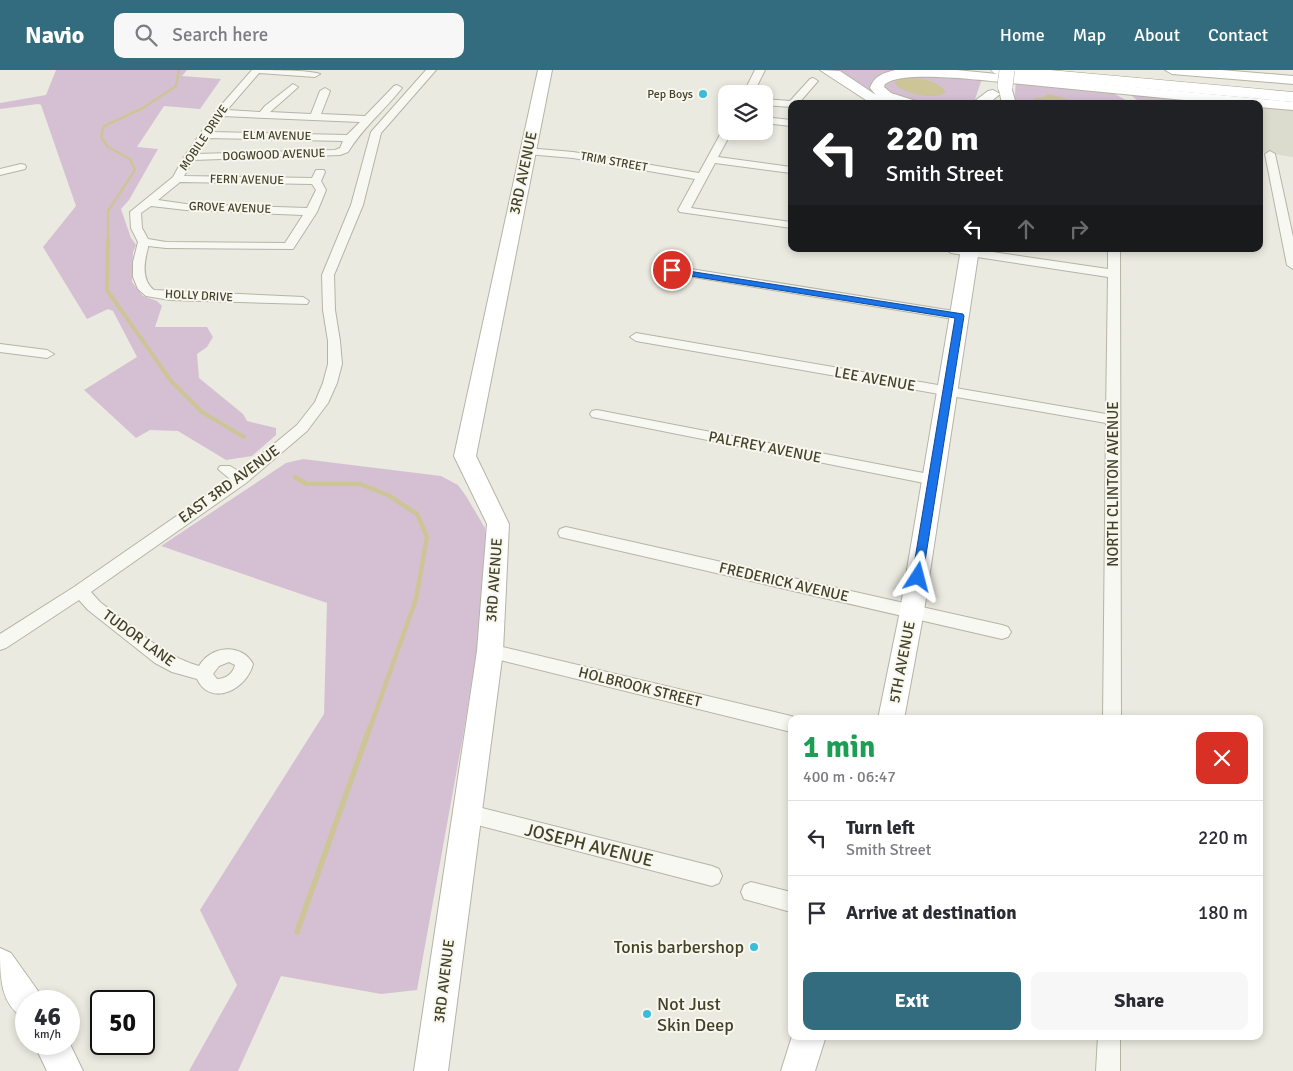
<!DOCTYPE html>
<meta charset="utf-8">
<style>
body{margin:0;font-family:Signika,sans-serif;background:#f7f7f7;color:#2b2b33;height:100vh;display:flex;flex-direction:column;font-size:19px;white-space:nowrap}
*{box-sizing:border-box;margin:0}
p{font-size:16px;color:#7c7c81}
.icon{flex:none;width:28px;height:28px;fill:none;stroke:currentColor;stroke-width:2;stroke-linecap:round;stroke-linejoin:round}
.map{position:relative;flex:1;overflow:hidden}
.sheet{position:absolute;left:788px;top:645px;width:475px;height:325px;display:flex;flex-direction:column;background:#fff;border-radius:10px;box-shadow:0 2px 8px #0003}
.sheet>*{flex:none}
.hud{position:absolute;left:788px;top:30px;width:475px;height:152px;border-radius:10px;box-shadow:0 2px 8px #0003;background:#202124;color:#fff;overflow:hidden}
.buttons{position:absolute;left:718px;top:15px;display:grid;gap:10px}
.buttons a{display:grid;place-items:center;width:55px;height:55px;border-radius:10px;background:#fff;box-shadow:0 2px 8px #0003;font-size:25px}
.speed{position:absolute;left:15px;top:920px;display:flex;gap:10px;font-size:25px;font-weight:700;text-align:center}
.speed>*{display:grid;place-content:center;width:65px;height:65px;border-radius:50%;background:#fff;box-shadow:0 2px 8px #0003;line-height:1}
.speed small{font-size:12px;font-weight:400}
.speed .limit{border:2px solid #111;border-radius:8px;background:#fff;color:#111}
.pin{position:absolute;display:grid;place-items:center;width:42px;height:42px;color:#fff;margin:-21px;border:2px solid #fff;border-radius:50%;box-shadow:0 1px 5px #0007}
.me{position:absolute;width:55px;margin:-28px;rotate:9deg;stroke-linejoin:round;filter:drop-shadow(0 0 4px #0008)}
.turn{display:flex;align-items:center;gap:18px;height:105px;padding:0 15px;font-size:22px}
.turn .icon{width:65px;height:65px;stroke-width:2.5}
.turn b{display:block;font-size:35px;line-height:42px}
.lanes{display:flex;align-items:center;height:48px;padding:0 15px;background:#0003;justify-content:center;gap:25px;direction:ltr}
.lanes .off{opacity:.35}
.round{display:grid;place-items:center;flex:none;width:52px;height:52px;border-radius:10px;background:#f7f7f7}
.overview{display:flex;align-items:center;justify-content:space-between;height:85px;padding:0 15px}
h1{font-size:30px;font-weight:800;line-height:38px;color:#1e9e55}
.cta{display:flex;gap:10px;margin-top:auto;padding:10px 15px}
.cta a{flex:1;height:58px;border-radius:10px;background:#326c7e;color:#fff;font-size:20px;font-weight:800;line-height:58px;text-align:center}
.cta a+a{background:#f7f7f7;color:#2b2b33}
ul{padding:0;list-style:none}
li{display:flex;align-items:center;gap:15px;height:75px;padding:0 15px;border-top:1px solid #e1e1e2}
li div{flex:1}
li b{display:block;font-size:19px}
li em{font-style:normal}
header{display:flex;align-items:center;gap:30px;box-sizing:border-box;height:70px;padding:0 25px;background:#326c7e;color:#fff}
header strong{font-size:24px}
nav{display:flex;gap:28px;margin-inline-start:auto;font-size:18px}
.search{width:350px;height:45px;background:#f7f7f7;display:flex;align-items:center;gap:12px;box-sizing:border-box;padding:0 18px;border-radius:10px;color:#7c7c81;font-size:19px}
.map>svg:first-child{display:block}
</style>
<header>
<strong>Navio</strong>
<div class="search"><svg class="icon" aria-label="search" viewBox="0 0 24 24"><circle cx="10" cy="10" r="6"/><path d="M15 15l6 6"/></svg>Search here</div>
<nav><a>Home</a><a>Map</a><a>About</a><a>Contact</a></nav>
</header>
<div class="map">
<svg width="1293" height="1001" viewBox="0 0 1293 1001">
<rect width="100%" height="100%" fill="#eaeae0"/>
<path fill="#dcdcce" d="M1259,37l34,3v47l-34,-5z"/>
<g fill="#d5c0d3">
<path d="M56,0h131l-5,6 39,3 -21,30 -36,-3 -27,41 21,2 -29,51 -8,9 10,29 5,7 -3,7 -1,30 11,14 14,5 5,5 -7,21h52l6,10 -6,10 -10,7 2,24 44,36 4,7 29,7v7l-24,21 -26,4 -48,-29 -28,-1 -14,8 -52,-48 53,-33 -24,-46 -5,-2 -21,10 -44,-72 33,-41 -35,-101 -3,-1 -38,5v-6l46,-8z"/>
<path d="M836,0h65c-11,3 -23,4 -29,15l32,19c-28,0 -44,-23 -68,-34z"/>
<path d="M902,4l80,5 -7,20 2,1 -5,2c-29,4 -66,5 -90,-14v-7z"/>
<path d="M1016,12l84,9 13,2 20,11h-119z"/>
<path d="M1134,23l62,6 -19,5h-35l-10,-8z"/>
<path d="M303,389l138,17 17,9 8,11 19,32 3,18 -11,102 -14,88 -46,254 -36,4 -100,-18 -43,95h-49l48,-86 -37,-75 124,-196 3,-111 -166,-57 125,-83z"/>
</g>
<g fill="#cdc598">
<path d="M900,9c15,-1 36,-1 46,13 -11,9 -43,2 -52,-9z"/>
<path d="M1048,24l40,10h-45l-8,-3 -1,-3 9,-1z"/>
</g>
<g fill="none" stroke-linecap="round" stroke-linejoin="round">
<path stroke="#cdc598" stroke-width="2.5" d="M108,171v-30l27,-41 -5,-11 -22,-12 -7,-10 3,-11 39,-18 33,-22 3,-16"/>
<path stroke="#cdc598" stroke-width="4" d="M108,170l-1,50 64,91 31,31 42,25"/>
<path stroke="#cdc598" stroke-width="4.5" d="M295,407l11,7h54l28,11 29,19 10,23 -11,62 -46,129"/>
<path stroke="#cdc598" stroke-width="5.5" d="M297,862l73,-205"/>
<defs>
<g id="street">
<path d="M252,0c15,0 57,0 68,4l-5,3 -56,-4 -32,37 33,2 5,-6 28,-22 5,3 -2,2 -26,23 41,2 9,-23 5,-3 5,3 -9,23 44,2 29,-30 3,-1 5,3c-19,24 -38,38 -54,64l-8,3 -147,5 -9,16 128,2 4,-8h8l1,2 -4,9 5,9 -9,22 -24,37 -127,-1 -18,-2v2c-4,14 -7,32 6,42l149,7 6,4 -2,3 -137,-4 -24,-4 -8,-7 -5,-12v-15l5,-20 -7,-14 -1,-16 43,-35 11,-20 32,-46zM222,46l138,6 -13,13 -136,-3zM207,68l136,3 -3,7 -5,2 -139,4zM180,112l132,2 4,6 -9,18 -121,-4 -28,-4zM151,136l35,4 117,5 -18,28 -119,-1 -18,-3 -6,-11 -1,-15z"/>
<path d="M426,0h10l-55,63 -18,72 -29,70 1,35 5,31 2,23 -5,19 -9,20 -21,28 -61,52 -155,109 9,10c31,23 61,53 99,64 12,-21 43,-23 54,-2 -6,25 -42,44 -56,15l-25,-7 -17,-9 -67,-53 -9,-10 -73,48 -6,2v-16l74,-47 156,-108 -12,-10 2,-3h10l10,6 57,-47 18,-23 8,-19 5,-19v-23l-5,-31 -1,-35 29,-70 20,-73zM229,592l6,3c-2,9 -10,14 -18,14l-4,-5 6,-8z"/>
<path d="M755,0h10l-12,24h-10z"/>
<path d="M813,8l5,3 -20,23h-7v3l-27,-2v-6l26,2 20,-22z"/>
<path d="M764,47l27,3v6l-27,-3z"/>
<path d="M726,58v3h6l-14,26 73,10v6l-76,-10 -24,45 100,14v6l-111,-16 -2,-2 17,-31 -122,-21 -46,-4 -5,-3 5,-3 46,4 126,21 23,-42z"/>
<path d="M1270,81l5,3 18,83v32l-6,-4 -22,-111z"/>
<path d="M21,94l4,1 1,2 -1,2 -25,6v-6z"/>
<path d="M945,179h27l136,20v-20h12l1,470h-18l3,-296 -470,-82 -6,-4 6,-4 470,81 2,-137 -157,-24z"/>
<path d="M672,196l288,46 6,4 -6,4 -292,-47 -2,-3z"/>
<path d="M0,274l47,6 7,4 -7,4 -47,-6z"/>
<path d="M597,340l337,65 5,1 2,4 -2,4 -5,1 -342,-68 -2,-3 2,-3z"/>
<path d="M566,457l436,98 6,2 3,5 -3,5 -6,2 -442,-102 -2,-4 2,-4z"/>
<path d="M490,574l301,72 7,3h-7v13l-307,-76 -3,-5 3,-5z"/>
<path d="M466,734l246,62 7,3 3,7 -3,7 -7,3 -246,-64 -7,-3 -3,-6 3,-6z"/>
<path d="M751,812l40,10v20l-47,-13 -3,-7 3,-7z"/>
<path d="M1098,966h22v35h-24z"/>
</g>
<g id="secondary">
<path d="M538,0h14l-76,386 33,68 -6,127 -55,420h-34l63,-420 10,-127 -33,-68z"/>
<path d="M820,0l20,1 36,24 -6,-7c4,-12 13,-15 25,-18h61l337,32v8l-34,-3v-3h-34l-215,-21 6,21h-14l-2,-10 -12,10h-17l17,-13 5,-1 7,4 -2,-8 5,-4c-25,-2 -100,-12 -118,2l-1,3 7,6 25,8 2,3h-22l-8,-3 2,3h-18z"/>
<path d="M1165,0h56l72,6v8l-121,-10z"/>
<path d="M961,179h18l-55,362 -20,108h-26l22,-108z"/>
<path d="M0,878l11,5 27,38 4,10h-16v18c-26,-13 -26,-42 -26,-71z"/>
<path d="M792,966h34l-11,35h-34z"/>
<path d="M69,972l14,29h-36l-13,-27z"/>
</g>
<path id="highway" d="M991,0h59l243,22v10l-294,-27 -5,-2z"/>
</defs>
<use href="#street" stroke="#b5b4a5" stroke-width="2"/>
<use href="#secondary" stroke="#b5b4a5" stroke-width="2"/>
<use href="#highway" stroke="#a2a086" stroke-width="1"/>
<use href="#street" fill="#f8f8f3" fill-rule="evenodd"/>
<use href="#secondary" fill="#fff" fill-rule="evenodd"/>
<use href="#highway" fill="#fff" fill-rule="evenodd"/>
<defs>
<path id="secondary-bridge" d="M1005,16l2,-16"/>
</defs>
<use href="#secondary-bridge" stroke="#b5b4a5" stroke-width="16" stroke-linecap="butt"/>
<use href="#secondary-bridge" stroke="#fff" stroke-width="15"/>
</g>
<path fill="#1a73e8" stroke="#114b97" d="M669,198l294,46 1,2 -42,264 -4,1 -6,-4 43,-259 -283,-45 -3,-1z"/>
<g fill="#3bbcd9" stroke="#f7f7f0" stroke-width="2">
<circle cx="703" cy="24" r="5"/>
<circle cx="754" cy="877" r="5"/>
<circle cx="647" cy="944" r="5"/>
</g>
<g text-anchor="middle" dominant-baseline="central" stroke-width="4" stroke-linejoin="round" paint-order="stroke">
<g font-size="12" fill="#434227" stroke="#f7f7f0" text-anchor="end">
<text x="693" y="24">Pep Boys</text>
</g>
<g font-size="12" fill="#434227" stroke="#f7f7f0">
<text transform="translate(277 66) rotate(1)">ELM AVENUE</text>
<text transform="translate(204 68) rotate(-56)">MOBILE DRIVE</text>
<text transform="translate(274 85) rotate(-2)">DOGWOOD AVENUE</text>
<text transform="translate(614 92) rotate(10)">TRIM STREET</text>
<text transform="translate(247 110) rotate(1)">FERN AVENUE</text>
<text transform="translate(230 138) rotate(2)">GROVE AVENUE</text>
<text transform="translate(199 226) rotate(3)">HOLLY DRIVE</text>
</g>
<g font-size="15" fill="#434227" stroke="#f7f7f0">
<text transform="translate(523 103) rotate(-78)">3RD AVENUE</text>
<text transform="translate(875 309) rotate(10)">LEE AVENUE</text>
<text transform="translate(765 377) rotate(11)">PALFREY AVENUE</text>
<text transform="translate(229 414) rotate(-36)">EAST 3RD AVENUE</text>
<text transform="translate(1113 414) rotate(-90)">NORTH CLINTON AVENUE</text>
<text transform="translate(494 510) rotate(-86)">3RD AVENUE</text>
<text transform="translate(784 512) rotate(13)">FREDERICK AVENUE</text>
<text transform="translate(139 568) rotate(36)">TUDOR LANE</text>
<text transform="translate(902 592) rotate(-79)">5TH AVENUE</text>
<text transform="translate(640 617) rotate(14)">HOLBROOK STREET</text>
<text transform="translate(444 911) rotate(-83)">3RD AVENUE</text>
</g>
<g font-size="18" fill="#434227" stroke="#f7f7f0">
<text transform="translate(589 775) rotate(14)">JOSEPH AVENUE</text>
</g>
<g font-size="18" fill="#434227" stroke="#f7f7f0" text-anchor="end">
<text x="744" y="877">Tonis barbershop</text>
<text x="657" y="934" text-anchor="start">Not Just<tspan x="657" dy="21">Skin Deep</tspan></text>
</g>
</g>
</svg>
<div class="buttons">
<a><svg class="icon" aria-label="layers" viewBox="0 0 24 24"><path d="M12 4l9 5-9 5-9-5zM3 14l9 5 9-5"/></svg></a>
</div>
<div class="speed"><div>46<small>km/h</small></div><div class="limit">50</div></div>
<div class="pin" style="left:672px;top:200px;background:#d93025"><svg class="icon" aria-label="arrive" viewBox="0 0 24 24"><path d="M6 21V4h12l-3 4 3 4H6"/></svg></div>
<svg class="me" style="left:918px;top:507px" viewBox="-20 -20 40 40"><path d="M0-17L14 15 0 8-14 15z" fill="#1a73e8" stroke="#fff" stroke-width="4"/></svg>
<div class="hud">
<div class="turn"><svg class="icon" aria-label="left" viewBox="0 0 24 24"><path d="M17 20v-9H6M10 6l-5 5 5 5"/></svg><div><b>220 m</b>Smith Street</div></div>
<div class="lanes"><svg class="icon" aria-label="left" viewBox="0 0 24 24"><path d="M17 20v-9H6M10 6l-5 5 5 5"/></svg><svg class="icon off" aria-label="ahead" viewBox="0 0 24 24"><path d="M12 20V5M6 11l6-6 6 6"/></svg><svg class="icon off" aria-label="right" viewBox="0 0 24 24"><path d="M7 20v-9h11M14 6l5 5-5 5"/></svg></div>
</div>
<section class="sheet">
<div class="overview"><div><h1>1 min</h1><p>400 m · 06:47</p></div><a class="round" style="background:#d93025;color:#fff"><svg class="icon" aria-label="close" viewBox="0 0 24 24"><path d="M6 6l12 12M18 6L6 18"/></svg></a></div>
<ul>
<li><svg class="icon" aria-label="left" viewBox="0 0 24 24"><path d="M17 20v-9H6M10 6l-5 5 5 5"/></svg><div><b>Turn left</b><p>Smith Street</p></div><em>220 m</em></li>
<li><svg class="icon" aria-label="arrive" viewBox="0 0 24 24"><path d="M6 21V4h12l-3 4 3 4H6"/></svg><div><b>Arrive at destination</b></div><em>180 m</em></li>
</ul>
<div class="cta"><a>Exit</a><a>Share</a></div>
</section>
</div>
